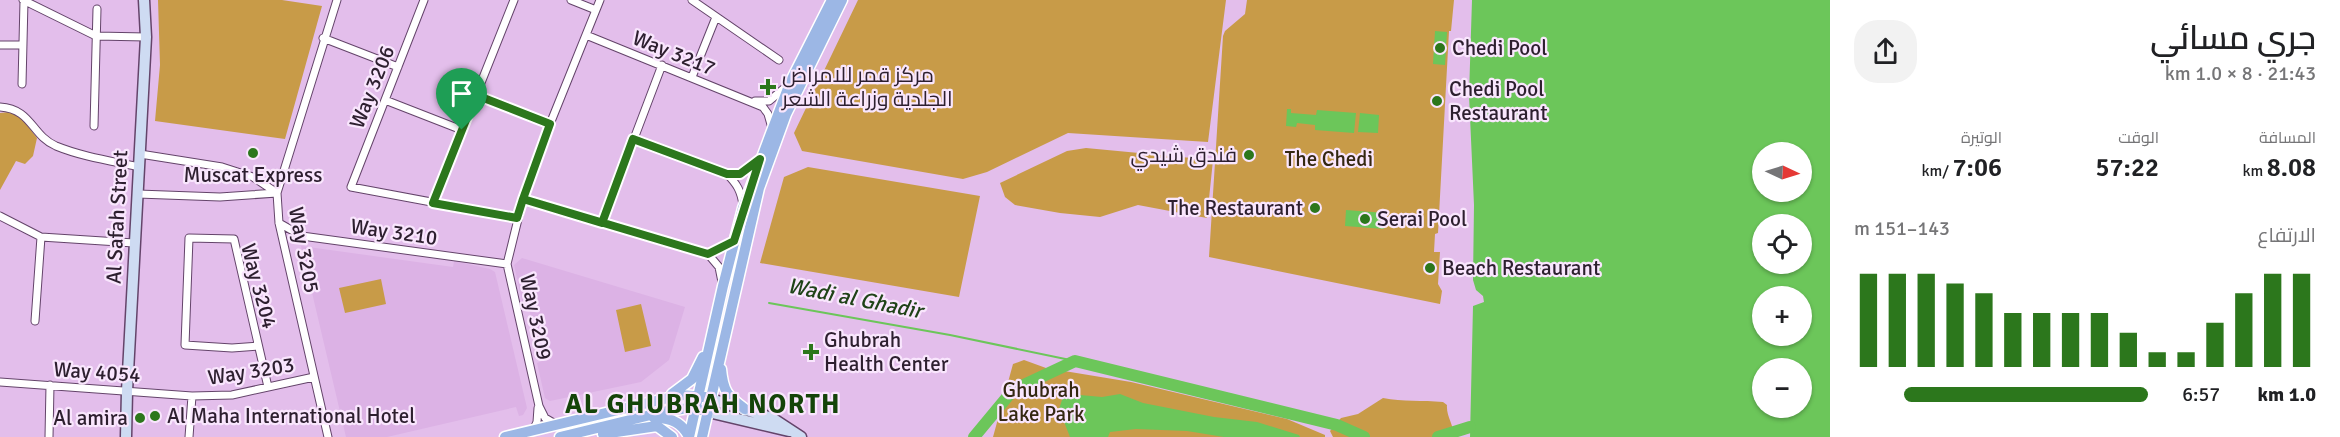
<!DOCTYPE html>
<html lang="ar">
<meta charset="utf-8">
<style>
body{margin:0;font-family:Signika,Cairo,sans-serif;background:#f2f2f2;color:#202124;direction:rtl;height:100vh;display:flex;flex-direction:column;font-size:22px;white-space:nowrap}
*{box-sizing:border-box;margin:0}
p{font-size:20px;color:#757577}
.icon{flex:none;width:33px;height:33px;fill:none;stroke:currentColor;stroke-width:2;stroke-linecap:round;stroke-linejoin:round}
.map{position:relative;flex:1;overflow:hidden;direction:ltr}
.sheet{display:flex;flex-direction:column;background:#fff;width:510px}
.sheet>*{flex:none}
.needle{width:39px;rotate:94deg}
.tools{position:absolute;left:1752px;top:142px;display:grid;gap:12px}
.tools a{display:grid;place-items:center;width:60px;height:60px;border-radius:50%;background:#fff;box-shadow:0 2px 4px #0004;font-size:30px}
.pin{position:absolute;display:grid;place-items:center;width:51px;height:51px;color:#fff;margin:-62px -26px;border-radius:50% 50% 50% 0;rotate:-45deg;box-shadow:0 0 6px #0007}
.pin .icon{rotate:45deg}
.round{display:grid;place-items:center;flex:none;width:63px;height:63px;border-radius:24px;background:#f2f2f2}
.overview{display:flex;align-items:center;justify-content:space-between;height:102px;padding:0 24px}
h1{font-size:33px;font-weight:600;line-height:45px}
.figures{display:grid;grid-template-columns:repeat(3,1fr);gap:9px;height:102px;padding:6px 24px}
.figures div{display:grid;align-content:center}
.figures b{font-size:26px;font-weight:600}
.figures small{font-size:16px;font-weight:400}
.figures p{font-size:16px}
.chart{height:168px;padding:12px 24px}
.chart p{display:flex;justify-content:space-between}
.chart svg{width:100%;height:108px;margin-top:6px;stroke:#2c771c;stroke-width:6}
ul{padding:0 24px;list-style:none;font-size:20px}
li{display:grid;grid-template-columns:96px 72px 1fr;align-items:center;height:45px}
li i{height:15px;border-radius:8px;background:#2c771c}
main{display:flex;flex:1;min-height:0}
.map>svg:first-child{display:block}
.built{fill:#dcb2e5}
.green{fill:#c89b48}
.water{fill:#6cc65a;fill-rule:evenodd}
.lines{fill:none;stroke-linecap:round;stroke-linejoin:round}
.stream{stroke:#6cc65a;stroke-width:2}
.river{stroke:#6cc65a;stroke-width:12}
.street-casing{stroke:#64446a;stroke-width:9}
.secondary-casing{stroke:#64446a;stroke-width:13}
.primary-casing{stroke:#fff;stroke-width:13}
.street{stroke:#fff;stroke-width:7}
.secondary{stroke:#cedbf2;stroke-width:10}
.primary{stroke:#9cb7e5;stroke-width:10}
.route-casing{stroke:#fff;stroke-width:12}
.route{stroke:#2c771c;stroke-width:8}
.poi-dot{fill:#2c771c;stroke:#f9e6fd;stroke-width:2}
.labels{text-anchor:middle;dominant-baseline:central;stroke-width:4.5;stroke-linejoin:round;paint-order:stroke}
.poi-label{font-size:21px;fill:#2d1f2f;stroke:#f9e6fd;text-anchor:start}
.street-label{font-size:21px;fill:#2d1f2f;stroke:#f9e6fd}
.park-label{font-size:21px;fill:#342711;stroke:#f9e6fd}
.water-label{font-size:22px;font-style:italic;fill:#1f4318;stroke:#f9e6fd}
.district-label{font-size:27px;font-weight:bold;letter-spacing:1.5px;fill:#144409;stroke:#f9e6fd}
</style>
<main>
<section class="sheet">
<div class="overview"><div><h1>جري مسائي</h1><p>21:43 · 8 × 1.0 km</p></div><a class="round"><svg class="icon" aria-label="share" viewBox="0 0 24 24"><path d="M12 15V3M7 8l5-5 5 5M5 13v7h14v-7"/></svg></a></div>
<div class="figures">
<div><p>المسافة</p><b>8.08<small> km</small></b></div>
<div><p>الوقت</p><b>57:22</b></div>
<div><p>الوتيرة</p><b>7:06<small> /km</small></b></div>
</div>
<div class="chart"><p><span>الارتفاع</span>143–151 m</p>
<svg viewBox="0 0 160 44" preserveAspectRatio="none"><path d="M5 44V6M15 44V6M25 44V6M35 44V10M45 44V14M55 44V22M65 44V22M75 44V22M85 44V22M95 44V30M105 44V38M115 44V38M125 44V26M135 44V14M145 44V6M155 44V6"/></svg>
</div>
<ul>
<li><b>1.0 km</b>6:57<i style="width:83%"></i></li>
</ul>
</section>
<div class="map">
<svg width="1830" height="437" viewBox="0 0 1830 437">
<rect width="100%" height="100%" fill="#e3beeb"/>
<path class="built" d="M301,246L453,267L454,261L490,269L495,272L527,408L523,415L519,416L516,407L387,437H346Z
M522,258L685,307L669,360L641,382L550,401L545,398L537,363L542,361L528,305H523L514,265Z"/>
<path class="green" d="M158,0H282L322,6L285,139L155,121L160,65Z
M858,0H1226L1208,142L1068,133L987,172L963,179L802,151L794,133Z
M1247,0H1454L1451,31H1449L1438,233L1435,234L1434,252H1440L1438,284L1442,291L1440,304L1209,257L1223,36L1225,31L1245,14Z
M9,112L21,117L37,138L33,156L25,164L16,161L0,190V113Z
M1086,148L1213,160L1207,218L1138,205L1100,217L1060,213L1015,205L1005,197L1000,183L1067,151Z
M808,167L980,196L959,297L760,263L784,177Z
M381,279L386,304L345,313L339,288Z
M641,304L651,346L625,352L616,310Z
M1024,360L1046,368L1131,382L1287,419L1325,435V437H993L1013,364Z
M1383,398C1403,402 1422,400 1443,402L1447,405C1446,416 1454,425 1454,437H1333L1330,431L1341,418L1358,414Z"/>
<path class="water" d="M1472,0H1830V437H1470L1473,306L1484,302L1483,296L1476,290L1473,280L1474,205L1469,95ZM1762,153H1802V192H1762ZM1762,225H1802V264H1762ZM1762,297H1802V336H1762ZM1762,369H1802V408H1762Z
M1435,31L1447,32L1445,65L1433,64Z
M1287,109H1291V113L1316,115L1317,110L1356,113L1354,133L1315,130V125L1297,123L1296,127L1286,126Z
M1360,113L1379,115L1378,133L1358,132Z
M1346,210L1385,213L1384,229L1345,226Z
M1069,394L1102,397L1120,394L1143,403L1214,417L1257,422L1299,435L1300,437H1224L1187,431L1136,429L1110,432L1108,437H1070L1059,409L1063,397Z"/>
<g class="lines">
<path class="stream" d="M769,303L950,335L1075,361"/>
<path class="river" d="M974,437L1013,390L1075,361L1337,425L1364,437
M1438,437L1470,427"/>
<defs>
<path id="street" d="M23,0L96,36L146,37
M424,0L351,187L517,218
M571,0L596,10
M692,0L779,60
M586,35L763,107L768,114L772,128
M323,38L398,67
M0,45H23
M692,77L716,17
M22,84L24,1
M476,95L550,124
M385,100L462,130
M755,101H769L787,86
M0,107C32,109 31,135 56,146C83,157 112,161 140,167
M94,126L97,9
M633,139L727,174H740L760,159
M140,154L222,167L253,177L277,193
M727,174C737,184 741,191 743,205
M138,194L220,197L277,193
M523,199L708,254L719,267L722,282
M433,203L514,0
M0,216L41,237L134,243
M279,223L302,236L507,264
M602,223L662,65
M708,254L734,241
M35,321L41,237
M258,346L232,348L185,345L189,238L234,239L268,387
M0,382L192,396L232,395L314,377
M557,425L545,418L539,406L507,264L523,199L550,124L600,0
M533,431L537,422L538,408
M49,437L50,385
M189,437L192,396
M328,437L279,223L277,193L337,0"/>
<path id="secondary" d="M711,399L772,418L801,437
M708,412L789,431
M126,437L127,391L146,37L144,0"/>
<path id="primary" d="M721,369C723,391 727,396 745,409
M672,394L692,379L703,357
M654,418C670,417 682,422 689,437
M603,434L657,426L672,437
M505,437L681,395L705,397
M560,437L667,411L689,408L700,410
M689,437L723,286L743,208L790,83L832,0
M702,437L759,188L786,114L842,0"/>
</defs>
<use href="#street" class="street-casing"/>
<use href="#secondary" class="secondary-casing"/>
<use href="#primary" class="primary-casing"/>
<use href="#street" class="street"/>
<use href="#secondary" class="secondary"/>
<use href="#primary" class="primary"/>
</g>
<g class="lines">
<defs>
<path id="route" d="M462,130L433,203L517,218L523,199L708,254L734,241L760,159L740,174H727L633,139L602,223L523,199L550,124L476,95L462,130"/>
</defs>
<use href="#route" class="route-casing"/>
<use href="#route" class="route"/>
</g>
<g class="poi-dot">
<circle cx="1440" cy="48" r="6"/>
<path d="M765 78h6v6h6v6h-6v6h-6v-6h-6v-6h6z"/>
<circle cx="1437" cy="101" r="6"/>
<circle cx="253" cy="153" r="6"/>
<circle cx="1249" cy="155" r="6"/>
<circle cx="1315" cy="208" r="6"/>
<circle cx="1365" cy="219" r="6"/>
<circle cx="1430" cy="268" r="6"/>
<path d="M808 343h6v6h6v6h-6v6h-6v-6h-6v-6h6z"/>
<circle cx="155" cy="416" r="6"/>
<circle cx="140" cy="418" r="6"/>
</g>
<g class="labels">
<g class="poi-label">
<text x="1452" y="48">Chedi Pool</text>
<text x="782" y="75">مركز قمر للامراض<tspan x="782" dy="24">الجلدية وزراعة الشعر</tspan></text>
<text x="1449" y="89">Chedi Pool<tspan x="1449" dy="24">Restaurant</tspan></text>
<text x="1237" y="155" text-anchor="end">فندق شيدي</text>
<text x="253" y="175" text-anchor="middle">Muscat Express</text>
<text x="1303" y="208" text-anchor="end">The Restaurant</text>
<text x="1377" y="219">Serai Pool</text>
<text x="1442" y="268">Beach Restaurant</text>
<text x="824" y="340">Ghubrah<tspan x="824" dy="24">Health Center</tspan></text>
<text x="167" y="416">Al Maha International Hotel</text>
<text x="128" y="418" text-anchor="end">Al amira</text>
</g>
<g class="street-label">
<text transform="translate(674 53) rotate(22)">Way 3217</text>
<text transform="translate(372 87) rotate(-68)">Way 3206</text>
<text transform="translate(117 217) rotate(-87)">Al Safah Street</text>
<text transform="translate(394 232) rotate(8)">Way 3210</text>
<text transform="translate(304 250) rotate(79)">Way 3205</text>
<text transform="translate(259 286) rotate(75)">Way 3204</text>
<text transform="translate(536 317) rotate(78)">Way 3209</text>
<text transform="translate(251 371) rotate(-9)">Way 3203</text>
<text transform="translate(97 372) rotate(4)">Way 4054</text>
</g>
<g class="park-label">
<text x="1329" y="159">The Chedi</text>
<text x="1041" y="390">Ghubrah<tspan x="1041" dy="24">Lake Park</tspan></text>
</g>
<g class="water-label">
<text transform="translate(855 298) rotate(11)">Wadi al Ghadir</text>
</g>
<g class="district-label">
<text x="703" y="404">AL GHUBRAH NORTH</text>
</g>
</g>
</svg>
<div class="tools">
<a><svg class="needle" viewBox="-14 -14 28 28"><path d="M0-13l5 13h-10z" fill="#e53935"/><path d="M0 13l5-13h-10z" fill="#757577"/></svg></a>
<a><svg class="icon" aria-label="locate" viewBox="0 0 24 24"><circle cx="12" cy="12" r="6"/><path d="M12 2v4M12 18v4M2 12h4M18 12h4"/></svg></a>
<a>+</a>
<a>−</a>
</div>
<div class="pin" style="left:462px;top:130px;background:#1e9e55"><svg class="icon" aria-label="arrive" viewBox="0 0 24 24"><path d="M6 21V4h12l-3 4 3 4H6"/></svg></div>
</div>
</main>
